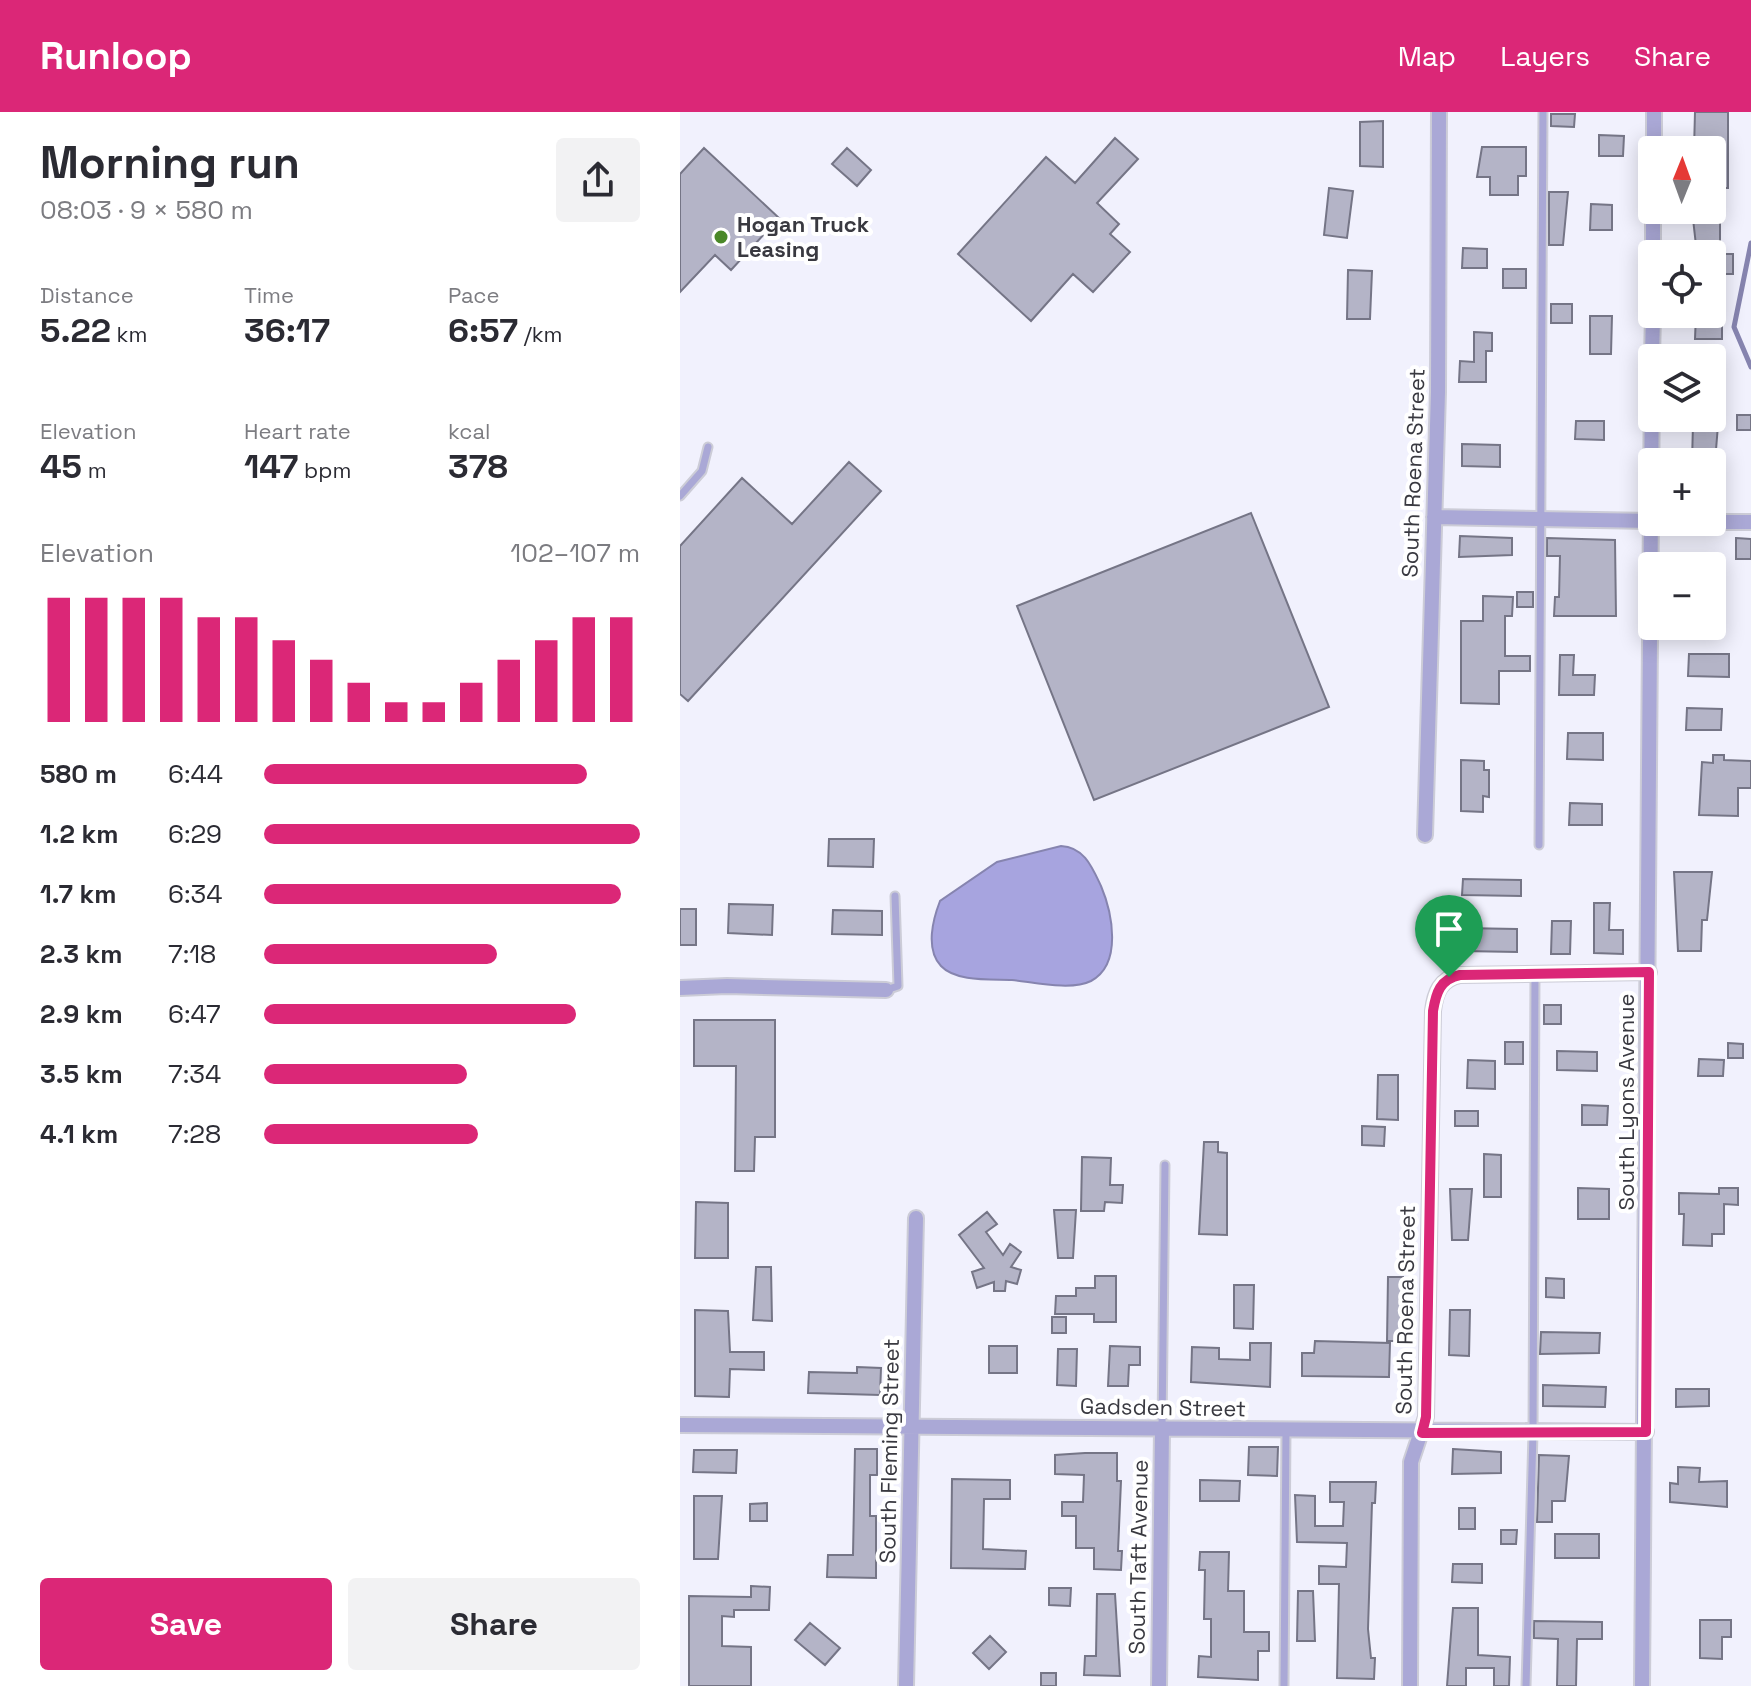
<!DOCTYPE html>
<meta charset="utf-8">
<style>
body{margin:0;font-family:"Space Grotesk",sans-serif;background:#f2f2f3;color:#2b2b33;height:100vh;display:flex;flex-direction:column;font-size:30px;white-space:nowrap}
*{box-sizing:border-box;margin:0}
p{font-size:26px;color:#7c7c81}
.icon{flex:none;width:44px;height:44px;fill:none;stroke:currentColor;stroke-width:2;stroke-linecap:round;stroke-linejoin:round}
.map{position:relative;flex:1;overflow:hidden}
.panel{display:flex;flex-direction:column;background:#fff;width:680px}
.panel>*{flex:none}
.needle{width:52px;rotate:1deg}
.buttons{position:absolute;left:958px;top:24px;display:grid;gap:16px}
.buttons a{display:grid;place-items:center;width:88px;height:88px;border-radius:8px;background:#fff;box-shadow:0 4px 20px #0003;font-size:40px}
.pin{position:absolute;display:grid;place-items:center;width:68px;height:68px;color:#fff;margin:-82px -34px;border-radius:50% 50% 50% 0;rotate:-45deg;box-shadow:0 0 8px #0007}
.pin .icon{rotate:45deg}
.round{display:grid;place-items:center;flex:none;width:84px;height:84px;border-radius:8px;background:#f2f2f3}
.headline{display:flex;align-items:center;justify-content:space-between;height:136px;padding:0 40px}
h1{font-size:44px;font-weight:700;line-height:60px}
.stats{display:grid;grid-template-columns:repeat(3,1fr);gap:12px;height:136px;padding:8px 40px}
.stats div{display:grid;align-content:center}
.stats b{font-size:34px;font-weight:700}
.stats small{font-size:22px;font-weight:400}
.stats p{font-size:22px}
.chart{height:224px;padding:16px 40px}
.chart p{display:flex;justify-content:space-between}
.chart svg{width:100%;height:144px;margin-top:8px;stroke:#db2777;stroke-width:6}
.cta{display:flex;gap:16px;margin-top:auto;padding:16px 40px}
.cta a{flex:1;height:92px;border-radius:8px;background:#db2777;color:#fff;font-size:32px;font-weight:700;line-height:92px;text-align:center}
.cta a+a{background:#f2f2f3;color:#2b2b33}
ul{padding:0 40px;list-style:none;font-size:26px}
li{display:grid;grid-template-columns:128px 96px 1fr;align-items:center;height:60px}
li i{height:20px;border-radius:10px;background:#db2777}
header{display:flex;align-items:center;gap:48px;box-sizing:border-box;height:112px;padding:0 40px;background:#db2777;color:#fff}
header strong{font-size:38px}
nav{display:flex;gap:44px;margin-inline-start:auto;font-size:28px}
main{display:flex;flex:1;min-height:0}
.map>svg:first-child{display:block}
.water{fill:#a7a4df;stroke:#8684af;stroke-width:2}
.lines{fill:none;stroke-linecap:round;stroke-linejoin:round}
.stream{stroke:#8684af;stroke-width:5}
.building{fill:#b4b4c7;stroke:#757586;stroke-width:2}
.service-casing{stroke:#ccccd7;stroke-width:11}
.minor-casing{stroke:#ccccd7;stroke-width:18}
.service{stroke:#aaa8d6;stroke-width:7}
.minor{stroke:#aaa8d6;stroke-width:14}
.route-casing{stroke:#fff;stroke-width:16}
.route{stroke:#db2777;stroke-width:10}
.poi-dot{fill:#4a8828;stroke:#fff;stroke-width:3}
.labels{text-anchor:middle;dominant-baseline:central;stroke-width:8;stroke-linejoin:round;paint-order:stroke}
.poi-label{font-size:22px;font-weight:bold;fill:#393940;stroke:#fff;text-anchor:start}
.street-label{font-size:22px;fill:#393940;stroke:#fff}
</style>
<header>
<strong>Runloop</strong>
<nav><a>Map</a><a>Layers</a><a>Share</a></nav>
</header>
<main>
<section class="panel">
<div class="headline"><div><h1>Morning run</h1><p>08:03 · 9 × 580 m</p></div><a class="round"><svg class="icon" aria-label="share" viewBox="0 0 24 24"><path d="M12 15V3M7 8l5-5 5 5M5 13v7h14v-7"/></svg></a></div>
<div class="stats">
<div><p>Distance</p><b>5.22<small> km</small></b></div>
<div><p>Time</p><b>36:17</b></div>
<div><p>Pace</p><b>6:57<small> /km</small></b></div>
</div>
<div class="stats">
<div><p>Elevation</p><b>45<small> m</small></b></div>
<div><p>Heart rate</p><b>147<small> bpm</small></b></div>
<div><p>kcal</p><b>378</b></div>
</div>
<div class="chart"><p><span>Elevation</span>102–107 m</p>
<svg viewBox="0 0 160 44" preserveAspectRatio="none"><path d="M5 44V6M15 44V6M25 44V6M35 44V6M45 44V12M55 44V12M65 44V19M75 44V25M85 44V32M95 44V38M105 44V38M115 44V32M125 44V25M135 44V19M145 44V12M155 44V12"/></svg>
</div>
<ul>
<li><b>580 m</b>6:44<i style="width:86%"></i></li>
<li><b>1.2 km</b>6:29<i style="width:100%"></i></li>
<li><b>1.7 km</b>6:34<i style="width:95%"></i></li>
<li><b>2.3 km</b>7:18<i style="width:62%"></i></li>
<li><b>2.9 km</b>6:47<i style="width:83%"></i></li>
<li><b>3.5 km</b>7:34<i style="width:54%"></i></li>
<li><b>4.1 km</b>7:28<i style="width:57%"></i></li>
</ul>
<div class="cta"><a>Save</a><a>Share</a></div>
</section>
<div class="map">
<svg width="1071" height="1574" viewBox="0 0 1071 1574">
<rect width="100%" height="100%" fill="#f1f1fd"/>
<path class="water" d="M381,734C404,735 412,755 421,774C432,800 443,852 411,869C391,879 353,870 332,868C311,867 276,870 261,854C245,837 253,807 260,789L317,750Z"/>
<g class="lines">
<path class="stream" d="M1071,131L1054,215L1071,255"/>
</g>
<path class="building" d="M1015,0H1048V76H1032V38H1014Z
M871,2H895L894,15L871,14Z
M703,9V55L680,54V10Z
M919,23L944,24L943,44H919Z
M435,26L458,47L417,91L439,112L430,122L450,140L413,180L393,162L351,209L278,142L366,45L395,71Z
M802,35H846V64H838V83H810V65H797Z
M24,36L99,106L51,158L35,143L0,180V62Z
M167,36L191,58L177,74L152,52Z
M649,76L673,79L667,126L644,123Z
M869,80H888L883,133H869Z
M911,92L932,93V118H910Z
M1012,98H1040V142H1053V162H1032V142H1017Z
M783,136L807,137V156H782Z
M823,157H846V176H823Z
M668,158L692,159L690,207H667Z
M871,192H892V211H871Z
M1016,202H1042V227H1015Z
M910,204H932L931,242H910Z
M794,220L812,221V239H806V270H779L780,249L794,250Z
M1057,303H1071V318H1057Z
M896,309H924V328L895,327Z
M1013,312L1038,313L1035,350H1012Z
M782,332L820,333V355L782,354Z
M169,350L201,379L8,589L0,582V434L62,366L112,412Z
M571,401L649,595L414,688L337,494Z
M780,424L832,426V443L779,445Z
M867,426L935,428L936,504H874L875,485H879L880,444H867Z
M1056,426L1071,427V447H1056Z
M837,480H853V495H837Z
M803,484L833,485L832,504H825V544H850V559H819V592L781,591V509H803Z
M1009,542H1049V565L1008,564Z
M880,543H894L893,563H915L914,583H879Z
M1007,596L1042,597L1041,618H1006Z
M888,621H923V648L887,647Z
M1033,643H1044V648L1071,649V676H1058V704L1019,703L1022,650L1033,651Z
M781,648L804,649V658H809V685L803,684V700L781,699Z
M890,691L922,692V713H889Z
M149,727H194L193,755L148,754Z
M994,760H1032L1027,808H1022L1021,839H998Z
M783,767L841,768V784L782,783Z
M914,791H930L929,818H943V842L914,841Z
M49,792L93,793L92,823L48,821Z
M0,797H16V833H0Z
M153,798L202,799V823L152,822Z
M872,809H891L890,842H871Z
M782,816L837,817V840L782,839Z
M864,893H881V912H864Z
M14,908H95V1025H75L74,1059H55L56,954H14Z
M825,930H843V952H825Z
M1048,931L1063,932V946H1048Z
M877,939L917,940V959L877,958Z
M1019,947L1044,948L1043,964H1018Z
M788,948L815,949V977L787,976Z
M698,963H718V1008L697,1007Z
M902,993L928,994L927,1013H902Z
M775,999H798V1014H775Z
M682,1014L705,1015L704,1034L682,1033Z
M524,1030H538V1040L547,1041V1123L519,1122Z
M804,1042L821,1043V1085H804Z
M402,1045L431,1046L430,1073H443L442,1091L425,1090L424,1099H401Z
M898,1076L929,1077V1107H898Z
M1039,1076H1058V1093L1044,1092V1122H1032V1134L1003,1133L1004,1102H999V1081L1039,1082Z
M770,1077H792L788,1128H772Z
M16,1090L48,1091V1146H15Z
M374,1098H396L393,1146H378Z
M307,1100L317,1112L306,1120L323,1143L330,1132L341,1140L331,1155L341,1158L337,1172L326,1169L325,1179H314V1170L297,1176L292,1160L304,1156L279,1123Z
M76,1155H91L92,1209L73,1208Z
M415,1164H436V1210H414V1202H375L376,1184H396V1176H415Z
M708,1165H723L722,1229H707Z
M866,1166L884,1167V1186L866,1185Z
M554,1173H574L573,1217L554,1216Z
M15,1198L48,1199L50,1240H84V1258L50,1257L49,1285L15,1284Z
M770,1198H790L789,1244L769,1243Z
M372,1205H386V1221H372Z
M861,1220L920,1221L919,1241L860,1242Z
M635,1229L710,1231L709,1265L622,1264V1241H634Z
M570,1231H591L590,1275L511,1270L512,1235L539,1236V1247L570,1248Z
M309,1234H337V1261H309Z
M430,1234L460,1235V1253H449L448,1274H428Z
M378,1237H397L396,1274L377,1273Z
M177,1255L201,1256L200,1283L128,1281L129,1260L177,1261Z
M863,1273L926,1275L925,1295L863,1294Z
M996,1277H1029V1294L996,1295Z
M569,1335H598L597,1364L568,1363Z
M175,1337H197V1363H190V1404H196V1466L147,1465L148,1443H173Z
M773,1337L821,1340V1361L772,1362Z
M14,1338H57L56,1361L13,1360Z
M405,1341H437V1369H441L438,1439H442L441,1458L414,1457V1436H396V1404H382V1390H403L404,1363L375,1362V1343Z
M859,1343L889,1344L885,1389H872V1410H857Z
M998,1355L1020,1356L1019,1370L1047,1369V1395L990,1390V1371L998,1372Z
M272,1367L330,1368V1387H304L303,1437L346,1439L345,1457L271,1456Z
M520,1368L560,1369L559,1389H520Z
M650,1370H696L695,1391H692L688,1517L691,1546H695L694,1567L657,1566L659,1472H639V1454L666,1455L667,1431L617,1430L615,1383L635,1384V1414H663L664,1390H650Z
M14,1384H42L38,1447H14Z
M87,1391V1409H70V1392Z
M779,1396H795V1417H779Z
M821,1418H837L836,1432H821Z
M875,1422H919V1446H875Z
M520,1440H549L548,1479H564V1520H589V1539H578V1568L518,1565L519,1544L531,1545V1507H524L525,1458H519Z
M773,1452H802V1471L772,1470Z
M71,1474L90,1475L89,1498H54V1505L42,1504V1534L71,1535V1574H9V1484L71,1485Z
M369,1476H391L390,1494L369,1493Z
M618,1479H633L635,1529H617Z
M417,1482H435L440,1564L404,1563L405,1544H416Z
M773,1496H798V1543L830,1545L829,1574H814V1556H786V1574H767Z
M1020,1508H1051V1525H1042V1547L1020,1546Z
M854,1509L922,1510V1527H897L896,1574H877L878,1527L854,1526Z
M130,1511L160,1536L145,1553L115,1528Z
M310,1524L326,1540L309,1557L293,1541Z
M361,1561H376V1574H361Z"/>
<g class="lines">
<defs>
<path id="service" d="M0,384L22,359L28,335
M859,733L863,0
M206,878L218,874L215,784
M482,1317L485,1053
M604,1574L606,1319
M846,1574L853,1321L855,862"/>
<path id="minor" d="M974,38V0
M973,142V98
M972,246L973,202
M754,405L972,409
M1032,410H1071
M745,723L758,280L759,0
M0,876L47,874L206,878
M0,1313L966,1320
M226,1574L236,1106
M479,1574L482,1317
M730,1574L731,1350L746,1305L753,899C755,881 760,867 780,863L969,860
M962,1574L972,262"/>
</defs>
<use href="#service" class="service-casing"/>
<use href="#minor" class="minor-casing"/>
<use href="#service" class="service"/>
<use href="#minor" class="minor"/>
</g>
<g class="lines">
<defs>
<path id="route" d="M969,860L966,1320L742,1321L746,1305L753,899C756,881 760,867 780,863Z"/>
</defs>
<use href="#route" class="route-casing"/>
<use href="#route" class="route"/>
</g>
<circle class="poi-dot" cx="41" cy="125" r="8"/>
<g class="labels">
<g class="poi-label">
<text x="57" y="112">Hogan Truck<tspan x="57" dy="25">Leasing</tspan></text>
</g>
<g class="street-label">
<text transform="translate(733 361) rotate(-88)">South Roena Street</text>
<text transform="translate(946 990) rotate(-90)">South Lyons Avenue</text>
<text transform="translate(725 1198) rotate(-89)">South Roena Street</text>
<text transform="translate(483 1295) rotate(1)">Gadsden Street</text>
<text transform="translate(209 1339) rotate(-89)">South Fleming Street</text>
<text transform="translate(458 1445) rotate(-89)">South Taft Avenue</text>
</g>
</g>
</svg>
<div class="buttons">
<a><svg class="needle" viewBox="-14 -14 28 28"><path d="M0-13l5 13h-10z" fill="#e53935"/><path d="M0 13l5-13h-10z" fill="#7c7c81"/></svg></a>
<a><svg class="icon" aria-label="locate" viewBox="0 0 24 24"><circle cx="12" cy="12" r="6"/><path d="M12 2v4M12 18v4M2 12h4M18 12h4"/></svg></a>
<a><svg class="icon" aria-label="layers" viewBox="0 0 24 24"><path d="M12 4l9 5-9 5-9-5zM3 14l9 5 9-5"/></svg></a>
<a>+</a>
<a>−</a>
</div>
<div class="pin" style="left:769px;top:865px;background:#1e9e55"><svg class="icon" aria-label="arrive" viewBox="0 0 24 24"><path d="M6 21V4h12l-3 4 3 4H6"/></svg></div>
</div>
</main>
